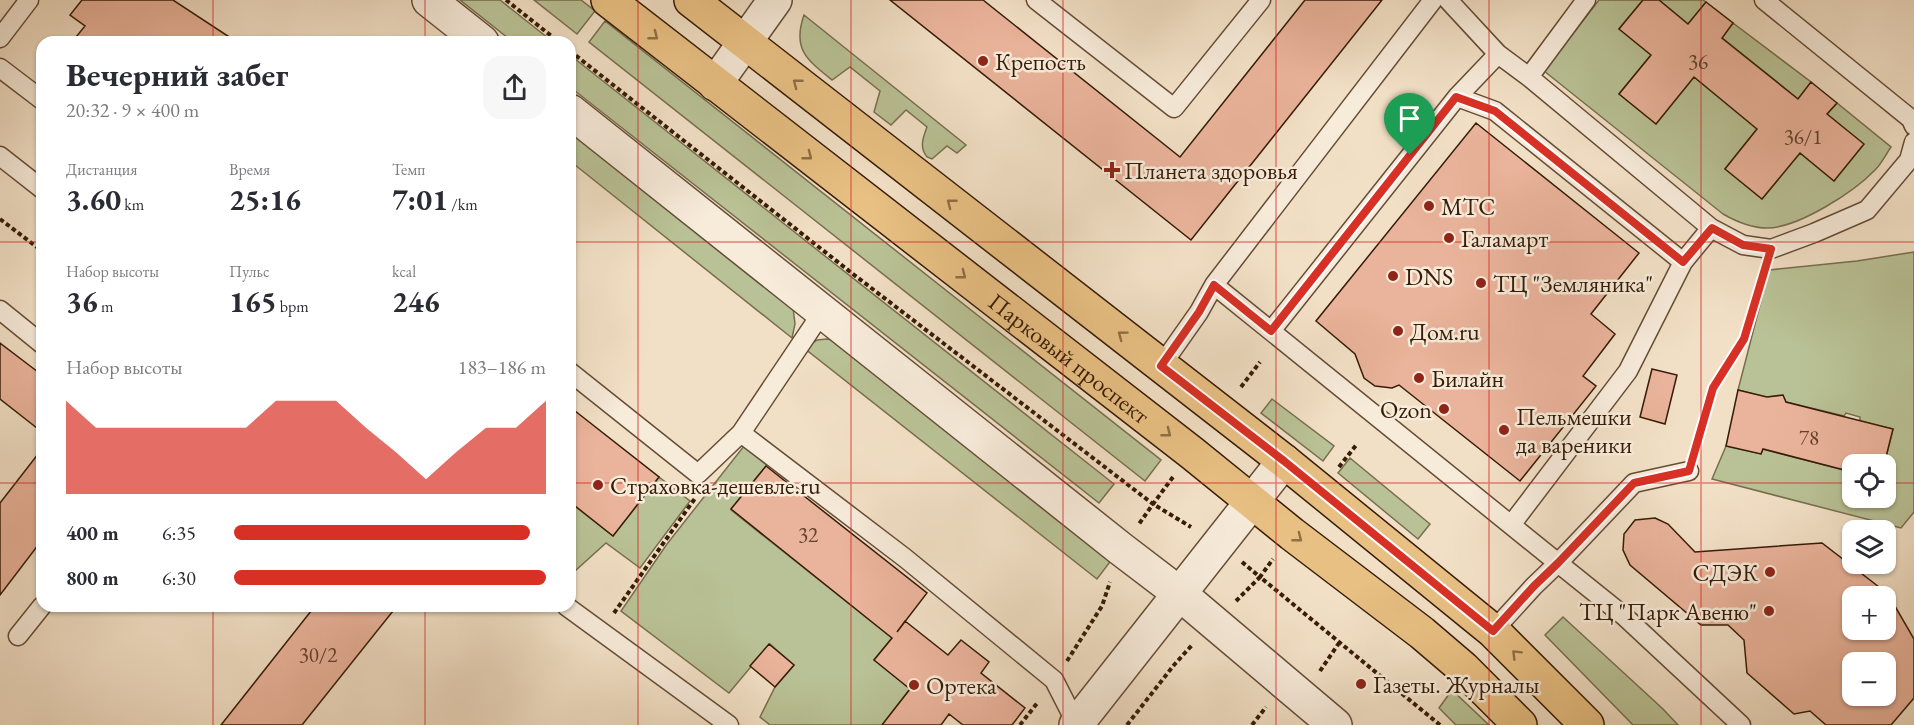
<!DOCTYPE html>
<html lang="ru">
<meta charset="utf-8">
<style>
body{margin:0;font-family:"EB Garamond",serif;background:#f7f7f7;color:#2b2b33;height:100vh;display:flex;flex-direction:column;font-size:22px;white-space:nowrap}
*{box-sizing:border-box;margin:0}
p{font-size:20px;color:#7c7c81}
.icon{flex:none;width:33px;height:33px;fill:none;stroke:currentColor;stroke-width:2;stroke-linecap:round;stroke-linejoin:round}
.map{position:relative;flex:1;overflow:hidden}
.drawer{position:absolute;left:36px;top:36px;width:540px;height:576px;display:flex;flex-direction:column;background:#fff;border-radius:18px;box-shadow:0 2px 4px #0004}
.drawer>*{flex:none}
.fabs{position:absolute;left:1842px;top:454px;display:grid;gap:12px}
.fabs a{display:grid;place-items:center;width:54px;height:54px;border-radius:12px;background:#fff;box-shadow:0 2px 4px #0004;font-size:30px}
.pin{position:absolute;display:grid;place-items:center;width:51px;height:51px;color:#fff;margin:-62px -26px;border-radius:50% 50% 50% 0;rotate:-45deg;box-shadow:0 0 6px #0007}
.pin .icon{rotate:45deg}
.round{display:grid;place-items:center;flex:none;width:63px;height:63px;border-radius:18px;background:#f7f7f7}
.headline{display:flex;align-items:center;justify-content:space-between;height:102px;padding:0 30px}
h1{font-size:33px;font-weight:700;line-height:45px}
.stats{display:grid;grid-template-columns:repeat(3,1fr);gap:9px;height:102px;padding:6px 30px}
.stats div{display:grid;align-content:center}
.stats b{font-size:30px;font-weight:700}
.stats small{font-size:16px;font-weight:400}
.stats p{font-size:16px}
.chart{height:168px;padding:12px 30px}
.chart p{display:flex;justify-content:space-between}
.chart svg{width:100%;height:108px;margin-top:6px;fill:#d93025;opacity:.7}
ul{padding:0 30px;list-style:none;font-size:20px}
li{display:grid;grid-template-columns:96px 72px 1fr;align-items:center;height:45px}
li i{height:15px;border-radius:8px;background:#d93025}
.map>svg:first-child{display:block}
.green{fill:#b9c296;stroke:#786e4e;stroke-width:1.5}
.building{fill:#eab39b;stroke:#361b06;stroke-width:1.5;fill-rule:evenodd}
.lines{fill:none;stroke-linecap:round;stroke-linejoin:round}
.service-casing{stroke:#654c36;stroke-width:21}
.minor-casing{stroke:#654c36;stroke-width:36}
.primary-casing{stroke:#361b06;stroke-width:36}
.path{stroke:#361b06;stroke-width:4;stroke-dasharray:4.5 3;stroke-linecap:butt}
.service{stroke:#f7ebda;stroke-width:18}
.minor{stroke:#f7ebda;stroke-width:33}
.primary{stroke:#e9c083;stroke-width:33}
.oneway{stroke:#906e44}
.route-casing{stroke:#fff;stroke-width:12}
.route{stroke:#d93025;stroke-width:8}
.grid{fill:none;stroke:#d62828;stroke-width:1.5;stroke-opacity:0.55}
.poi-dot{fill:#8f2418;stroke:#f7ebda;stroke-width:2}
.labels{text-anchor:middle;dominant-baseline:central;stroke-width:5;stroke-linejoin:round;paint-order:stroke}
.number-label{font-size:21px;fill:#63412b}
.poi-label{font-size:24px;fill:#361b06;stroke:#f7ebda;text-anchor:start}
.street-label{font-size:24px;fill:#361b06;stroke:#f7ebda}
</style>
<div class="map">
<svg width="1914" height="725" viewBox="0 0 1914 725">
<rect width="100%" height="100%" fill="#f2e0c6"/>
<filter id="stains"><feTurbulence type="fractalNoise" baseFrequency=".00333" numOctaves="4"/><feColorMatrix values="0 0 0 0 .2 0 0 0 0 .09 0 0 0 0 .02 0 0 0 .5 -.17"/></filter>
<radialGradient id="worn" r=".72"><stop offset=".6" stop-color="#630" stop-opacity="0"/><stop offset="1" stop-color="#630" stop-opacity=".3"/></radialGradient>
<path class="green" d="M460,0H500L553,42H513Z
M534,0H581L595,11L577,34Z
M1599,0H1643L1619,29L1651,55L1619,94L1656,124L1694,77L1757,129L1725,169L1762,199L1800,153L1834,181L1863,144L1827,114L1837,103L1891,147C1886,154 1882,163 1875,170C1854,192 1798,228 1767,228C1751,228 1737,222 1723,214L1544,71Z
M1659,0H1703L1706,2L1688,24Z
M804,15L966,145L957,153L947,146L932,159L927,157C919,147 923,138 927,127L906,110L891,125L874,112L880,91L850,67L832,80C807,60 792,49 804,15Z
M605,21L1161,460L1145,481L589,42Z
M1733,23L1811,82L1798,99L1722,38Z
M570,55L1114,484L1099,503L570,87Z
M570,124L793,308L795,324L792,338L570,161Z
M1914,252V512L1901,528L1712,479L1726,446L1761,454L1763,449L1844,470L1843,476L1852,478V498H1886L1884,465L1893,429L1860,421V417L1846,413L1844,416L1786,402L1784,398L1779,396L1772,399L1738,390L1769,270L1857,261Z
M827,339L837,341L1113,558L1097,579L804,348L817,340Z
M1272,399L1334,446L1323,461L1261,413Z
M744,446L767,465L731,510L892,638L874,660L910,689L882,725H770L760,717L775,687L794,665L770,644L729,693L621,611L667,544Z
M1350,458L1430,524L1418,539L1338,473Z
M659,477L690,501L640,568L606,543L576,570L570,565V502L613,536Z
M1563,617L1663,709L1678,725H1633L1545,635Z
M1452,690L1489,725H1456L1439,708Z"/>
<path class="building" d="M82,0H173L237,42H72L85,26L70,15Z
M890,0H983L1180,157L1305,0H1382L1191,240Z
M1643,0H1659L1688,24L1706,2L1733,23L1722,38L1798,99L1811,82L1837,103L1827,114L1864,144L1834,181L1800,153L1762,199L1725,169L1757,129L1694,77L1656,124L1619,94L1651,55L1619,29Z
M1476,123L1639,253L1591,314L1615,334L1583,376L1596,386L1520,481L1399,385L1392,388L1375,386L1364,378L1355,354L1316,321Z
M0,343L42,375V432L0,399Z
M1652,369L1677,375L1665,424L1640,417Z
M1738,390L1767,397L1783,395L1786,402L1893,429L1884,465H1852V472L1763,449L1761,454L1726,446Z
M570,407L659,477L613,536L570,502Z
M42,449V540L0,595V503Z
M766,466L927,593L897,632L905,621L948,655L961,640L989,662L981,673L1025,708L1012,725H963L949,714L941,725H882L910,689L874,660L892,638L731,509Z
M1655,518L1668,524L1695,552L1822,543L1888,594L1914,639V698L1891,725H1826L1810,711L1794,714L1747,673L1744,640L1728,625H1701L1630,565L1623,550L1624,534L1635,520ZM1852,597H1886V630H1852ZM1852,663H1886V696H1852Z
M315,606H397L302,725H221Z
M769,644L794,665L775,687L750,666Z"/>
<g class="lines">
<defs>
<path id="service" d="M1036,0L1174,108L1261,0
M1448,0L1498,54L1529,77L1711,228L1743,245L1771,249L1814,233L1867,210L1909,160L1914,142
M1764,0L1911,119L1914,126
M0,38L29,0
M0,68L42,100
M1529,77L1586,0
M1457,97L1498,54
M0,156L42,189
M1683,262L1711,228
M1214,285L1558,563L1634,483L1689,471
M0,310L42,344
M823,311L741,433L905,558L1054,680L1077,725
M1271,331L1457,97L1495,111L1683,262L1628,371L1511,525
M1161,366L1199,312L1214,285L1433,0
M570,372L698,474L741,433
M566,606L729,725
M1493,631L1534,586L1558,563L1624,616L1741,725
M18,636L42,606"/>
<path id="minor" d="M429,0L482,42
M715,84L775,0
M570,111L1121,549L1180,594L1335,725
M1076,725L1284,461"/>
<g id="primary">
<path id="s1" d="M608,0L1192,453L1292,534L1422,633L1463,668L1520,725"/>
<path d="M691,0L1284,461L1493,631L1587,725"/>
</g>
</defs>
<use href="#service" class="service-casing"/>
<use href="#minor" class="minor-casing"/>
<use href="#primary" class="primary-casing"/>
<path class="path" d="M506,0L559,42
M570,51L853,274L1153,504L1139,524
M0,219L42,251
M1241,387L1260,362
M1696,449L1713,388L1745,339L1764,273
M1339,467L1357,444
M1173,477L1153,504L1191,527
M1242,562L1260,577L1273,559
M1236,601L1260,577L1440,725
M614,613L696,497
M1067,661L1102,606L1110,582
M1320,671L1339,643
M1020,725L1038,702
M1127,725L1174,665L1193,644
M1252,725L1266,707"/>
<use href="#service" class="service"/>
<use href="#minor" class="minor"/>
<use href="#primary" class="primary"/>
</g>
<defs><path id="oneway-chevron" d="M-2-3.5L2.5 0L-2 3.5" fill="none" stroke-width="1.6" stroke-linecap="round" stroke-linejoin="round" transform="scale(1.5)"/></defs>
<g class="oneway">
<use href="#oneway-chevron" transform="translate(654 36) rotate(38)"/>
<use href="#oneway-chevron" transform="translate(797 83) rotate(-142)"/>
<use href="#oneway-chevron" transform="translate(808 156) rotate(38)"/>
<use href="#oneway-chevron" transform="translate(951 203) rotate(-142)"/>
<use href="#oneway-chevron" transform="translate(962 275) rotate(38)"/>
<use href="#oneway-chevron" transform="translate(1122 335) rotate(-143)"/>
<use href="#oneway-chevron" transform="translate(1167 433) rotate(38)"/>
<use href="#oneway-chevron" transform="translate(1298 538) rotate(38)"/>
<use href="#oneway-chevron" transform="translate(1516 654) rotate(-135)"/>
</g>
<g class="lines">
<defs>
<path id="route" d="M1456,97L1495,111L1683,262L1712,228L1743,245L1771,249L1744,339L1713,388L1689,471L1634,483L1558,563L1534,586L1493,631L1284,461L1161,366L1199,312L1214,285L1271,331Z"/>
</defs>
<use href="#route" class="route-casing"/>
<use href="#route" class="route"/>
</g>
<path class="grid" d="M213,0V42M425,0V42M638,0V725M851,0V725M1063,0V725M1276,0V725M1489,0V725M1701,0V725M0,242H42M570,242H1914M0,483H42M570,483H1852M1886,483H1914M213,606V725M425,606V725"/>
<g class="poi-dot">
<circle cx="983" cy="61" r="6"/>
<path d="M1109 161h6v6h6v6h-6v6h-6v-6h-6v-6h6z"/>
<circle cx="1429" cy="206" r="6"/>
<circle cx="1449" cy="238" r="6"/>
<circle cx="1393" cy="276" r="6"/>
<circle cx="1481" cy="283" r="6"/>
<circle cx="1398" cy="331" r="6"/>
<circle cx="1419" cy="378" r="6"/>
<circle cx="1444" cy="409" r="6"/>
<circle cx="1504" cy="430" r="6"/>
<circle cx="598" cy="485" r="6"/>
<circle cx="1770" cy="572" r="6"/>
<circle cx="1769" cy="611" r="6"/>
<circle cx="1361" cy="684" r="6"/>
<circle cx="914" cy="685" r="6"/>
</g>
<g class="labels">
<g class="number-label">
<text x="1698" y="61">36</text>
<text x="1803" y="136">36/1</text>
<text x="1809" y="437">78</text>
<text x="808" y="534">32</text>
<text x="318" y="654">30/2</text>
</g>
<g class="poi-label">
<text x="995" y="61">Крепость</text>
<text x="1124" y="170">Планета здоровья</text>
<text x="1441" y="206">МТС</text>
<text x="1461" y="238">Галамарт</text>
<text x="1405" y="276">DNS</text>
<text x="1493" y="283">ТЦ "Земляника"</text>
<text x="1410" y="331">Дом.ru</text>
<text x="1431" y="378">Билайн</text>
<text x="1432" y="409" text-anchor="end">Ozon</text>
<text x="1516" y="416">Пельмешки<tspan x="1516" dy="28">да вареники</tspan></text>
<text x="610" y="485">Страховка-дешевле.ru</text>
<text x="1758" y="572" text-anchor="end">СДЭК</text>
<text x="1757" y="611" text-anchor="end">ТЦ "Парк Авеню"</text>
<text x="1373" y="684">Газеты. Журналы</text>
<text x="926" y="685">Ортека</text>
</g>
<g class="street-label">
<text stroke="none"><textPath href="#s1" startOffset="584">Парковый проспект</textPath></text>
</g>
</g>
<rect width="100%" height="100%" filter="url(#stains)"/>
<rect width="100%" height="100%" fill="url(#worn)"/>
</svg>
<div class="fabs">
<a><svg class="icon" aria-label="locate" viewBox="0 0 24 24"><circle cx="12" cy="12" r="6"/><path d="M12 2v4M12 18v4M2 12h4M18 12h4"/></svg></a>
<a><svg class="icon" aria-label="layers" viewBox="0 0 24 24"><path d="M12 4l9 5-9 5-9-5zM3 14l9 5 9-5"/></svg></a>
<a>+</a>
<a>−</a>
</div>
<div class="pin" style="left:1410px;top:155px;background:#1e9e55"><svg class="icon" aria-label="arrive" viewBox="0 0 24 24"><path d="M6 21V4h12l-3 4 3 4H6"/></svg></div>
<section class="drawer">
<div class="headline"><div><h1>Вечерний забег</h1><p>20:32 · 9 × 400 m</p></div><a class="round"><svg class="icon" aria-label="share" viewBox="0 0 24 24"><path d="M12 15V3M7 8l5-5 5 5M5 13v7h14v-7"/></svg></a></div>
<div class="stats">
<div><p>Дистанция</p><b>3.60<small> km</small></b></div>
<div><p>Время</p><b>25:16</b></div>
<div><p>Темп</p><b>7:01<small> /km</small></b></div>
</div>
<div class="stats">
<div><p>Набор высоты</p><b>36<small> m</small></b></div>
<div><p>Пульс</p><b>165<small> bpm</small></b></div>
<div><p>kcal</p><b>246</b></div>
</div>
<div class="chart"><p><span>Набор высоты</span>183–186 m</p>
<svg viewBox="0 0 160 44" preserveAspectRatio="none"><path d="M0 44V6L10 17L20 17L30 17L40 17L50 17L60 17L70 6L80 6L90 6L100 17L110 27L120 38L130 27L140 17L150 17L160 6V44z"/></svg>
</div>
<ul>
<li><b>400 m</b>6:35<i style="width:95%"></i></li>
<li><b>800 m</b>6:30<i style="width:100%"></i></li>
</ul>
</section>
</div>
